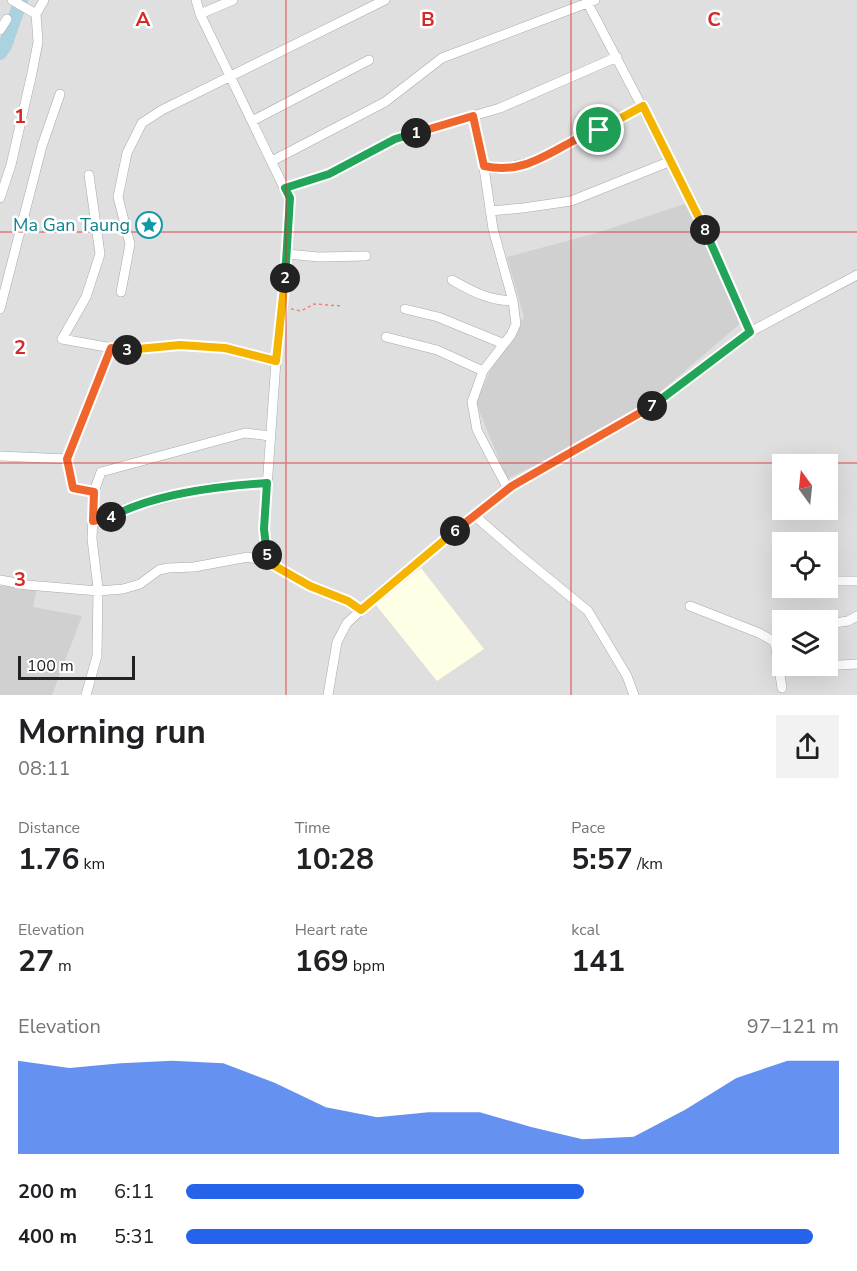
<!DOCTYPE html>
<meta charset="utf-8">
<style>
body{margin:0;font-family:"Nunito Sans",sans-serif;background:#f2f2f2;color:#202124;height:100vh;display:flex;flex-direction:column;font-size:22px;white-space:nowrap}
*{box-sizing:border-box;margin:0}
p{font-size:20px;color:#757577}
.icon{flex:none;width:33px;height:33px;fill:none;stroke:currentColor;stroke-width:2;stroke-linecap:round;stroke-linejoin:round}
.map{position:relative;height:695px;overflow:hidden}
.sheet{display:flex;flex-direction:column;background:#fff;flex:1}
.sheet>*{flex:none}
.needle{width:39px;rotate:345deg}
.buttons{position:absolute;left:772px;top:454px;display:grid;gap:12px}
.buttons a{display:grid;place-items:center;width:66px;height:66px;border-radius:0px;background:#fff;box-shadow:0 6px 24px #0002;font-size:30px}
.scale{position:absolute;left:18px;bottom:15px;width:117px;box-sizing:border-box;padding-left:6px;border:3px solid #222;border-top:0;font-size:16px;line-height:21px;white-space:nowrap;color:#222;-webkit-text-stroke:4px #fff;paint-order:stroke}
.pin{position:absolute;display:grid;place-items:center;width:51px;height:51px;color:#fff;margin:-26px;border:3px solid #fff;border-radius:50%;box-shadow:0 2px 6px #0007}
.km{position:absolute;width:30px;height:30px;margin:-15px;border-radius:50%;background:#222;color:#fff;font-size:16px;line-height:30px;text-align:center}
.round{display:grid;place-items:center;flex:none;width:63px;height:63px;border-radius:0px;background:#f2f2f2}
.summary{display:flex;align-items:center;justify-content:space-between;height:102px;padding:0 18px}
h1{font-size:33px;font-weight:700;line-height:45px}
.stats{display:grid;grid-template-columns:repeat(3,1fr);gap:9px;height:102px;padding:6px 18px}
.stats div{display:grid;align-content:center}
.stats b{font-size:30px;font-weight:700}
.stats small{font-size:16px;font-weight:400}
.stats p{font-size:16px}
.chart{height:168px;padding:12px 18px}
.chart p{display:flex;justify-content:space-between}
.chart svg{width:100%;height:108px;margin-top:6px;fill:#2563eb;opacity:.7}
ul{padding:0 18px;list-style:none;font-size:20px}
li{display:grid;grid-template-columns:96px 72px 1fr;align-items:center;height:45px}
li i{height:15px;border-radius:8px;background:#2563eb}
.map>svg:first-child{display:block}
.residential{fill:#e0dfdf;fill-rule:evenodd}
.education{fill:#ffffe5}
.religious{fill:#d0d0d0}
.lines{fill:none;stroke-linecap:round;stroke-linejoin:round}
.river{stroke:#aad3df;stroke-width:14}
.minor-casing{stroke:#a9a9a9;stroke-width:10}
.path{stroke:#fa8072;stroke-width:1.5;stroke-dasharray:3 3;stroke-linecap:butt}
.minor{stroke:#fff;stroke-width:9}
.split-1-casing{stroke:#fff;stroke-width:12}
.split-2-casing{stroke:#fff;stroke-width:12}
.split-3-casing{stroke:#fff;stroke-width:12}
.split-4-casing{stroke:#fff;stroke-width:12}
.split-5-casing{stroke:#fff;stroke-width:12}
.split-6-casing{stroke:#fff;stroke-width:12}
.split-7-casing{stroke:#fff;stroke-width:12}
.split-8-casing{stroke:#fff;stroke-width:12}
.split-9-casing{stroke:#fff;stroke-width:12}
.split-1{stroke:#f0652b;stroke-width:8}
.split-2{stroke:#22a559;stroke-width:8}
.split-3{stroke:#f5b400;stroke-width:8}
.split-4{stroke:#f0652b;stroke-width:8}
.split-5{stroke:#22a559;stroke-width:8}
.split-6{stroke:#f5b400;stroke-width:8}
.split-7{stroke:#f0652b;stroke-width:8}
.split-8{stroke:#22a559;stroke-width:8}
.split-9{stroke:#f5b400;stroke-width:8}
.grid{fill:none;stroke:#d62828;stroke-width:1.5;stroke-opacity:0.55}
.labels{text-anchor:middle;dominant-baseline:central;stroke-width:5;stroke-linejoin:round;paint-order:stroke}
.culture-label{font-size:18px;fill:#0d838f;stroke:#fff;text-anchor:end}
.grid-label{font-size:20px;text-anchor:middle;font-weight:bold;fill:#d62828;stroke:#fff;stroke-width:5;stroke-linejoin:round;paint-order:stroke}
</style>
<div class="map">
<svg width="857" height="695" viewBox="0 0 857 695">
<rect width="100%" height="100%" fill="#f2efe9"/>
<path class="residential" d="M0,0H857V695H0ZM783,465H828V510H783ZM783,543H828V588H783ZM783,621H828V666H783Z"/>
<path class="education" d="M421,568L484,649L437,681L376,605Z"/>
<path class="religious" d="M688,203L741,323L659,393L595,436L507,479L476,403L500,348L524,317L507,257L593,234Z
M0,586L37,588L33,607L82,616L52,695H0Z"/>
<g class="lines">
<path class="river" d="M0,53L5,46L21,0"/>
<defs>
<path id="minor" d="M12,0L36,14L44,0
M196,0L200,14L289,198L287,259L276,361L264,529L268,562
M586,0L693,204L750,332
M200,14L233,0
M0,30L7,19
M473,116L483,161L493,229L513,301L516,324L511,335L483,371L472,402L477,430L508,489
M252,121L369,60
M272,161L385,102L442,58L595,0
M484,166L499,169L537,161L575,140L599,130L643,106
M89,175L100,254L86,297L62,339L129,351L180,345L225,348L276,361
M285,188L329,174L395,139L500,108L617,57
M0,198L11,165L32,73L38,42L36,14
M490,211L523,208L571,201L671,161
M287,254L319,257L366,256
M452,280C474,292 487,300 513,301
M121,292L130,244L118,197L127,153L142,123L162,110L385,0
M0,309L42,146L60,94
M405,309L438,317L504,344
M386,337L437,350L483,371
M0,456L67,459L73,487L94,492L92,539L98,588L97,656L86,695
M67,459L111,348
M94,492L101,472L245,433L270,436
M475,516L521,556L588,611L627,676L634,695
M93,521L107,519L127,508L211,487L267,483
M0,580L27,585L98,591L123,589L140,584L159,570L168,568L194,567L248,557L268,562L310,586L348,601L361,610
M835,581H857
M690,606L759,633L775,642L782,688
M828,624L848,621L857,616
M822,666L857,664
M328,695L337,642L347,623L375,597L512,486L644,412L750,332L857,275"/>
</defs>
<use href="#minor" class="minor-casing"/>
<path class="path" d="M291,309L301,311L314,304L342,306"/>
<use href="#minor" class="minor"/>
</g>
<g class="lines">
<defs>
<path id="split-1" d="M416,133L473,116L484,166C520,174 543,157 573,141C581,136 590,133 599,130"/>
<path id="split-2" d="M285,278L290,198L285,188L329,174L395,139L416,133"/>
<path id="split-3" d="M127,350L180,345L225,348L276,361L285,278"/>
<path id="split-4" d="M111,517L93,521L94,492L73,488L67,459L111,348L127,350"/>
<path id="split-5" d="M111,517C153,494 219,486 267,483L264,529L267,555"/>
<path id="split-6" d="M267,555L268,562L310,586L348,601L361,610L455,531"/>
<path id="split-7" d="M455,531L512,486L652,406"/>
<path id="split-8" d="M652,406L750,332L705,230"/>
<path id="split-9" d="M599,130L643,106L705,230"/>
</defs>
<use href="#split-1" class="split-1-casing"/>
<use href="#split-2" class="split-2-casing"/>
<use href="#split-3" class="split-3-casing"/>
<use href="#split-4" class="split-4-casing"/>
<use href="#split-5" class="split-5-casing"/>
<use href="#split-6" class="split-6-casing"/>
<use href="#split-7" class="split-7-casing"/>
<use href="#split-8" class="split-8-casing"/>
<use href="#split-9" class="split-9-casing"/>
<use href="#split-1" class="split-1"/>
<use href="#split-2" class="split-2"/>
<use href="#split-3" class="split-3"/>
<use href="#split-4" class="split-4"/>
<use href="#split-5" class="split-5"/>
<use href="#split-6" class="split-6"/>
<use href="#split-7" class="split-7"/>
<use href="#split-8" class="split-8"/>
<use href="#split-9" class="split-9"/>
</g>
<path class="grid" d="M286,0V695M571,0V695M0,232H857M0,463H857"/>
<defs>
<symbol id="sight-ring" viewBox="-11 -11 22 22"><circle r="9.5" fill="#fff" stroke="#0f9aa8" stroke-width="1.5"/><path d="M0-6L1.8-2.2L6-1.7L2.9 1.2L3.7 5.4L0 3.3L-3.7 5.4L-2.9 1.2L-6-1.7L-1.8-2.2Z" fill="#0f9aa8"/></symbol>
</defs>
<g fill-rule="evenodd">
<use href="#sight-ring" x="134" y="210" width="30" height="30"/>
</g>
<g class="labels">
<g class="culture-label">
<text x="130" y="225">Ma Gan Taung</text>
</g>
</g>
<g class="grid-label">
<text x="143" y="26">A</text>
<text x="428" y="26">B</text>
<text x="714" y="26">C</text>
<text x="20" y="123">1</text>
<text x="20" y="354">2</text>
<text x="20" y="586">3</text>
</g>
</svg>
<div class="buttons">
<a><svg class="needle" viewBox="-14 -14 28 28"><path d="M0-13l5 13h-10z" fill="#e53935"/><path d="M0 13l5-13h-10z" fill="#757577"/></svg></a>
<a><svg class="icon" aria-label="locate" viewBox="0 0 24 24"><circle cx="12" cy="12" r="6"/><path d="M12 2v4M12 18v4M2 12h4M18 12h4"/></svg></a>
<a><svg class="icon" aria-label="layers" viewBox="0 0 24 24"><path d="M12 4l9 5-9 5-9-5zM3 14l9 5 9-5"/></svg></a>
</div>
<div class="scale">100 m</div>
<div class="pin" style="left:599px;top:130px;background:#1e9e55"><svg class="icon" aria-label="arrive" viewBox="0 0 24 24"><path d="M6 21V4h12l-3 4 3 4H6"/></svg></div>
<b class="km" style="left:416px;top:133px">1</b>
<b class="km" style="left:285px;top:278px">2</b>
<b class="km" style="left:127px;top:350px">3</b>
<b class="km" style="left:111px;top:517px">4</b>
<b class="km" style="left:267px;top:555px">5</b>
<b class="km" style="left:455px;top:531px">6</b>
<b class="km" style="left:652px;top:406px">7</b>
<b class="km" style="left:705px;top:230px">8</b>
</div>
<section class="sheet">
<div class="summary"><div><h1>Morning run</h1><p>08:11</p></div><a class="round"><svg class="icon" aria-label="share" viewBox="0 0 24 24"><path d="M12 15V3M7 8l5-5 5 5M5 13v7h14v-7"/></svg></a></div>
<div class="stats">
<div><p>Distance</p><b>1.76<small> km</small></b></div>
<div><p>Time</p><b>10:28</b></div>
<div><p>Pace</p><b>5:57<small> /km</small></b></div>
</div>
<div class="stats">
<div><p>Elevation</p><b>27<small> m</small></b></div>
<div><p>Heart rate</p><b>169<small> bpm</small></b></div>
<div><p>kcal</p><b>141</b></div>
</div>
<div class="chart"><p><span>Elevation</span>97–121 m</p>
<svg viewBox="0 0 160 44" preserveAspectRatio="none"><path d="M0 44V6L10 9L20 7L30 6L40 7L50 15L60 25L70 29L80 27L90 27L100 33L110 38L120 37L130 26L140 13L150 6L160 6V44z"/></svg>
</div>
<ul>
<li><b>200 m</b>6:11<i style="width:61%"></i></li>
<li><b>400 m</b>5:31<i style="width:96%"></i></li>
</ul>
</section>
